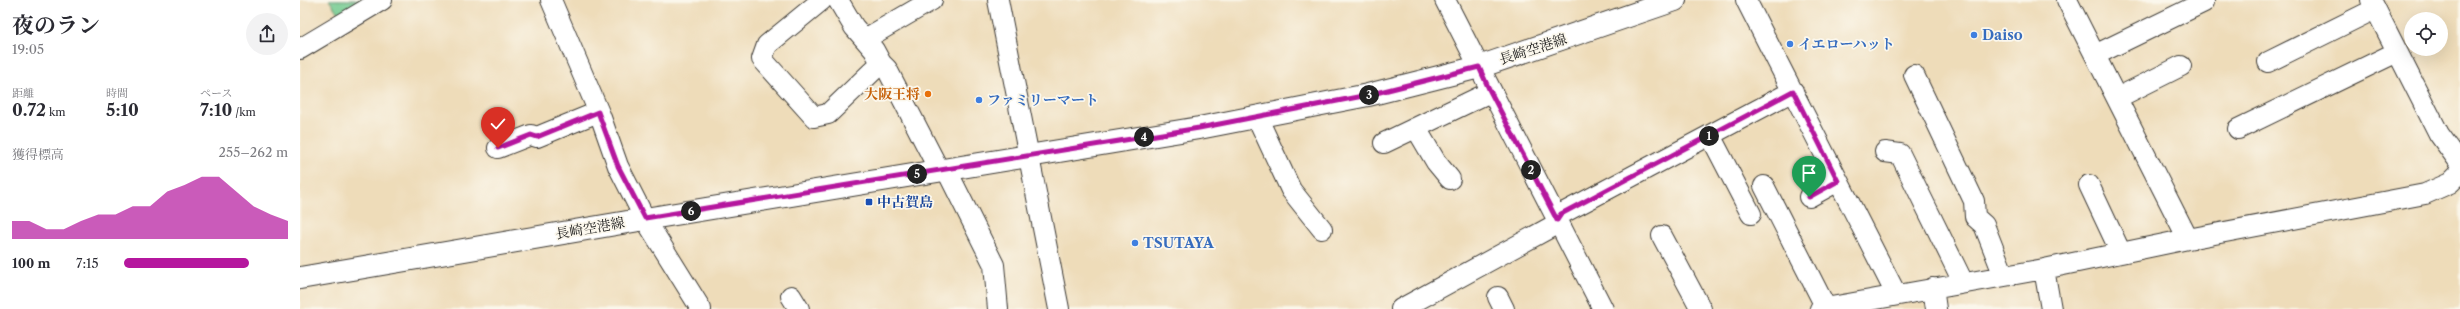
<!DOCTYPE html>
<html lang="ja">
<meta charset="utf-8">
<style>
body{margin:0;font-family:"Libre Caslon Text","Noto Serif JP",serif;background:#f2f2f3;color:#2b2b33;height:100vh;display:flex;flex-direction:column;font-size:15px;white-space:nowrap}
*{box-sizing:border-box;margin:0}
p{font-size:13px;color:#7c7c81}
.icon{flex:none;width:22px;height:22px;fill:none;stroke:currentColor;stroke-width:2;stroke-linecap:round;stroke-linejoin:round}
.map{position:relative;flex:1;overflow:hidden}
.drawer{display:flex;flex-direction:column;background:#fff;width:300px}
.drawer>*{flex:none}
.fabs{position:absolute;left:2104px;top:12px;display:grid;gap:8px}
.fabs a{display:grid;place-items:center;width:44px;height:44px;border-radius:50%;background:#fff;box-shadow:0 4px 16px #0002;font-size:20px}
.pin{position:absolute;display:grid;place-items:center;width:34px;height:34px;color:#fff;margin:-41px -17px;border-radius:50% 50% 50% 0;rotate:-45deg;box-shadow:0 0 4px #0007}
.pin .icon{rotate:45deg}
.km{position:absolute;width:20px;height:20px;margin:-10px;border-radius:50%;background:#222;color:#fff;font-size:11px;line-height:20px;text-align:center}
.round{display:grid;place-items:center;flex:none;width:42px;height:42px;border-radius:21px;background:#f2f2f3}
.overview{display:flex;align-items:center;justify-content:space-between;height:68px;padding:0 12px}
h1{font-size:22px;font-weight:700;line-height:30px}
.stats{display:grid;grid-template-columns:repeat(3,1fr);gap:6px;height:68px;padding:4px 12px}
.stats div{display:grid;align-content:center}
.stats b{font-size:17px;font-weight:700}
.stats small{font-size:11px;font-weight:400}
.stats p{font-size:11px}
.chart{height:112px;padding:8px 12px}
.chart p{display:flex;justify-content:space-between}
.chart svg{width:100%;height:72px;margin-top:4px;fill:#b5179e;opacity:.7}
ul{padding:0 12px;list-style:none;font-size:13px}
li{display:grid;grid-template-columns:64px 48px 1fr;align-items:center;height:30px}
li i{height:10px;border-radius:5px;background:#b5179e}
main{display:flex;flex:1;min-height:0}
.map>svg:first-child{display:block}
.green{fill:#74cb91;stroke:#487456}
.lines{fill:none;stroke-linecap:round;stroke-linejoin:round}
.minor-casing{stroke:#3c3934;stroke-width:22}
.major-casing{stroke:#3c3934;stroke-width:24}
.minor{stroke:#fff;stroke-width:20}
.major{stroke:#fff;stroke-width:22}
.route-casing{stroke:#fff;stroke-width:8}
.route{stroke:#b5179e;stroke-width:5}
.shop-dot{fill:#3f7fe0;stroke:#fbf7ec;stroke-width:1.5}
.food-dot{fill:#e8710a;stroke:#fbf7ec;stroke-width:1.5}
.transit-dot{fill:#1a4fb4;stroke:#fbf7ec;stroke-width:1.5}
.labels{text-anchor:middle;dominant-baseline:central;stroke-width:3.5;stroke-linejoin:round;paint-order:stroke}
.shop-label{font-size:14px;font-weight:bold;fill:#366cbe;stroke:#fbf7ec;text-anchor:start}
.street-label{font-size:14px;fill:#1c1c1c;stroke:#fbf7ec}
.food-label{font-size:14px;font-weight:bold;fill:#c56008;stroke:#fbf7ec;text-anchor:end}
.transit-label{font-size:14px;font-weight:bold;fill:#164399;stroke:#fbf7ec;text-anchor:start}
</style>
<main>
<section class="drawer">
<div class="overview"><div><h1>夜のラン</h1><p>19:05</p></div><a class="round"><svg class="icon" aria-label="share" viewBox="0 0 24 24"><path d="M12 15V3M7 8l5-5 5 5M5 13v7h14v-7"/></svg></a></div>
<div class="stats">
<div><p>距離</p><b>0.72<small> km</small></b></div>
<div><p>時間</p><b>5:10</b></div>
<div><p>ペース</p><b>7:10<small> /km</small></b></div>
</div>
<div class="chart"><p><span>獲得標高</span>255–262 m</p>
<svg viewBox="0 0 160 44" preserveAspectRatio="none"><path d="M0 44V33L10 33L20 38L30 38L40 33L50 29L60 29L70 24L80 24L90 15L100 11L110 6L120 6L130 15L140 24L150 29L160 33V44z"/></svg>
</div>
<ul>
<li><b>100 m</b>7:15<i style="width:76%"></i></li>
</ul>
</section>
<div class="map">
<svg width="2160" height="309" viewBox="0 0 2160 309">
<rect width="100%" height="100%" fill="#fbf7ec"/>
<filter id="ink" filterUnits="userSpaceOnUse"><feTurbulence type="fractalNoise" baseFrequency=".025" numOctaves="2"/><feDisplacementMap in="SourceGraphic" scale="8" xChannelSelector="R" yChannelSelector="G"/><feConvolveMatrix kernelMatrix="1 2 1 2 8 2 1 2 1" color-interpolation-filters="sRGB"/></filter>
<filter id="wash" filterUnits="userSpaceOnUse"><feTurbulence type="fractalNoise" baseFrequency=".012" numOctaves="4" result="noise"/><feDisplacementMap in="SourceGraphic" scale="16" xChannelSelector="R" yChannelSelector="G"/><feGaussianBlur stdDeviation="0.9" result="paint"/><feColorMatrix in="noise" values="0 0 0 0 0 0 0 0 0 0 0 0 0 0 0 0 0 1.4 0 .05"/><feComposite in="paint" operator="in"/></filter>
<g filter="url(#wash)">
<rect width="100%" height="100%" fill="#eedcb9"/>
<path class="green" d="M29,0H70L40,16Z"/>
</g>
<g filter="url(#ink)">
<g class="lines">
<defs>
<path id="minor" d="M251,0L300,115L318,166L345,219L401,309
M522,0L467,45L462,59L514,117L528,114L581,63L574,50L554,27L538,0
M698,0L759,309
M1145,0L1303,309
M1446,0L1596,294
M1767,0L1888,239
M2071,0L2139,134L2160,163
M565,39L632,0
M0,49L82,0
M1795,55L1904,2
M1968,62L2075,9
M581,63L587,69L639,170
M1614,75L1674,201L1675,217L1684,225L1704,276
M1817,98L1881,66
M957,117L991,190L1022,229
M1116,128L1136,162L1150,179
M1938,129L2097,52
M1410,135L1451,214
M1084,143L1190,92
M198,148L231,135L237,137L298,112
M1585,152L1600,154L1663,282
M646,169L694,265L698,309
M1789,185L1821,253
M1464,186L1526,308
M1509,197L1538,181
M1362,236L1401,309
M1744,269L1751,309
M1633,288L1636,309
M491,296L499,309
M1198,297L1204,309
M1101,309L1253,226L1261,214L1493,91
M1520,309L1744,269L1888,239L2125,194L2150,183L2160,173"/>
<path id="major" d="M0,278L345,219L899,128L1068,95L1179,67L1375,0"/>
</defs>
<use href="#minor" class="minor-casing"/>
<use href="#major" class="major-casing"/>
<use href="#minor" class="minor"/>
<use href="#major" class="major"/>
</g>
</g>
<g class="lines" filter="url(#ink)">
<defs>
<path id="route" d="M198,148L231,135L237,137L298,112L318,166L345,218L899,128L1068,95L1179,67L1189,89L1257,220L1261,214L1493,91L1538,181L1509,197"/>
</defs>
<use href="#route" class="route-casing"/>
<use href="#route" class="route"/>
</g>
<g class="shop-dot">
<circle cx="1674" cy="35" r="4"/>
<circle cx="1490" cy="44" r="4"/>
<circle cx="679" cy="100" r="4"/>
<circle cx="835" cy="243" r="4"/>
</g>
<circle class="food-dot" cx="628" cy="94" r="4"/>
<rect class="transit-dot" x="565" y="198" width="8" height="8" rx="2"/>
<g class="labels">
<g class="shop-label">
<text x="1682" y="35">Daiso</text>
<text x="1498" y="44">イエローハット</text>
<text x="687" y="100">ファミリーマート</text>
<text x="843" y="243">TSUTAYA</text>
</g>
<g class="street-label">
<text transform="translate(1233 49) rotate(-18)">長崎空港線</text>
<text transform="translate(290 228) rotate(-10)">長崎空港線</text>
</g>
<g class="food-label">
<text x="620" y="94">大阪王将</text>
</g>
<g class="transit-label">
<text x="577" y="202">中古賀島</text>
</g>
</g>
</svg>
<div class="fabs">
<a><svg class="icon" aria-label="locate" viewBox="0 0 24 24"><circle cx="12" cy="12" r="6"/><path d="M12 2v4M12 18v4M2 12h4M18 12h4"/></svg></a>
</div>
<div class="pin" style="left:1509px;top:197px;background:#1e9e55"><svg class="icon" aria-label="arrive" viewBox="0 0 24 24"><path d="M6 21V4h12l-3 4 3 4H6"/></svg></div>
<div class="pin" style="left:198px;top:148px;background:#d93025"><svg class="icon" aria-label="check" viewBox="0 0 24 24"><path d="M5 12l5 5 9-10"/></svg></div>
<b class="km" style="left:1409px;top:136px">1</b>
<b class="km" style="left:1231px;top:170px">2</b>
<b class="km" style="left:1069px;top:95px">3</b>
<b class="km" style="left:844px;top:137px">4</b>
<b class="km" style="left:617px;top:174px">5</b>
<b class="km" style="left:391px;top:211px">6</b>
</div>
</main>
